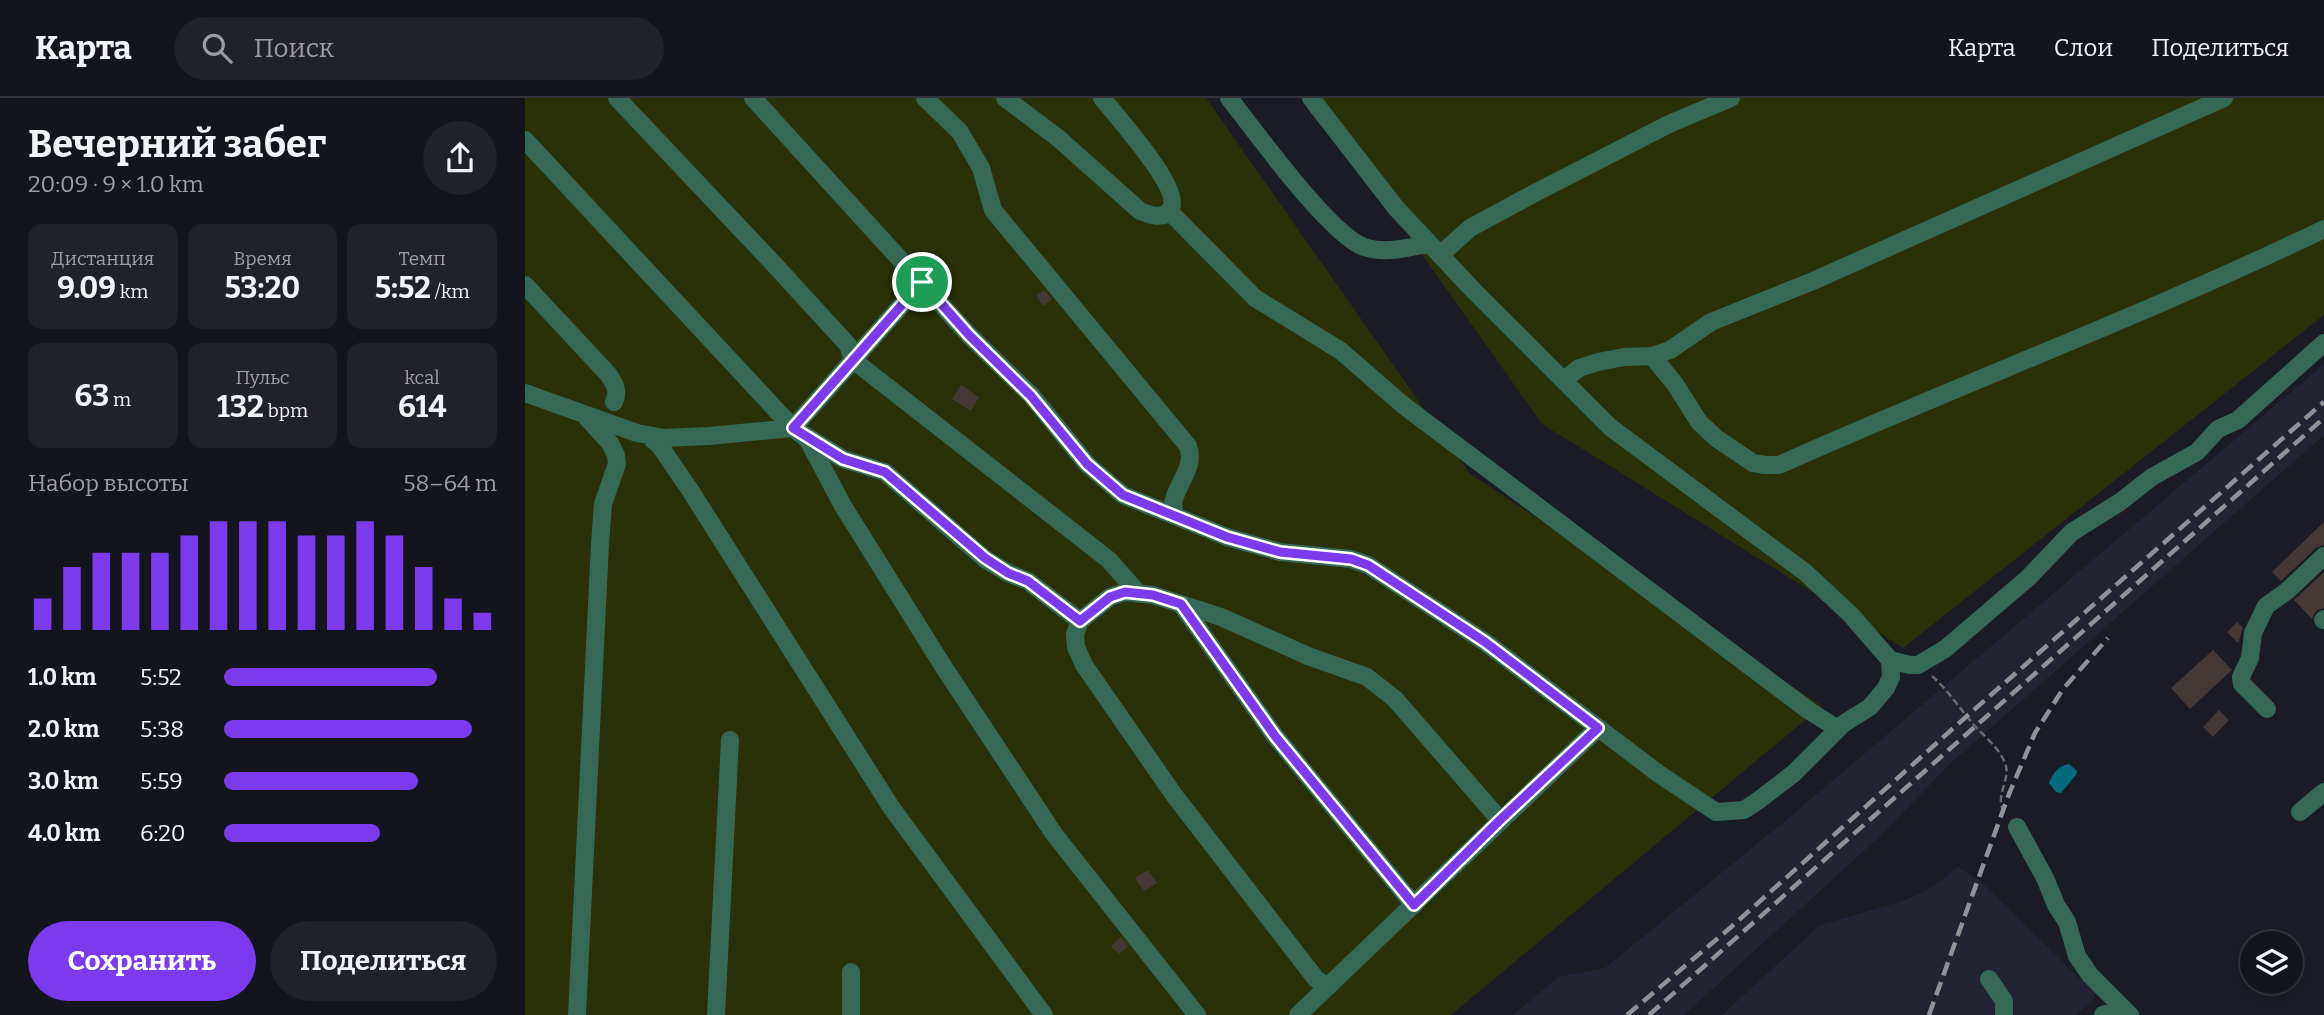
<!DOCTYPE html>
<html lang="ru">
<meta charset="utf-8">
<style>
body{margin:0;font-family:Bitter,serif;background:#212129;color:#f1f3f6;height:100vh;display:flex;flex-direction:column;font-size:26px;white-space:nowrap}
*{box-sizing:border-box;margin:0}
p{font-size:23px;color:#9d9ea3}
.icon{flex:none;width:38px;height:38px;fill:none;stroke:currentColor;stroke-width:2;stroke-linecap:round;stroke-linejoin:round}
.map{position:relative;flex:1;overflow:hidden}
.sheet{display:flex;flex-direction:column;background:#14141c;width:525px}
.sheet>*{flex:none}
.fabs{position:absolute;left:1715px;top:833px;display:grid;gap:14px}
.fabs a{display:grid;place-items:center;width:63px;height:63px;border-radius:50%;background:#14141c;box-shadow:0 4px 10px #0003,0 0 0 2px #33333b;font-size:35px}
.pin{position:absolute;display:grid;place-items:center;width:60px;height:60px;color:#fff;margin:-30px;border:4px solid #fff;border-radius:50%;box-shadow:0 2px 7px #0007}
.round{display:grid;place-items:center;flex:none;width:74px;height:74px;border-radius:37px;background:#212129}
.overview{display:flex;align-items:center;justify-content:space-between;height:119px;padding:0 28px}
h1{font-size:38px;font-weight:700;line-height:52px}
.metrics{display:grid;grid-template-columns:repeat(3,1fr);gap:10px;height:119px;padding:7px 28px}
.metrics div{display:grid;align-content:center;border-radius:14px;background:#212129;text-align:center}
.metrics b{font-size:30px;font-weight:700}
.metrics small{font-size:19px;font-weight:400}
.metrics p{font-size:19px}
.chart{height:196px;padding:14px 28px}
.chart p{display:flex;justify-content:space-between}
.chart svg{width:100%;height:126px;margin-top:7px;stroke:#7c3aed;stroke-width:6}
.primary-button{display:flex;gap:14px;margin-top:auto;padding:14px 28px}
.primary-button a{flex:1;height:80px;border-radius:42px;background:#7c3aed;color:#fff;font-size:28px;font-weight:700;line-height:80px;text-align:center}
.primary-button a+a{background:#212129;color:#f1f3f6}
ul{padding:0 28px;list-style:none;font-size:23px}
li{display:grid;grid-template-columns:112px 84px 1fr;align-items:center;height:52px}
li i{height:18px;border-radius:9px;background:#7c3aed}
header{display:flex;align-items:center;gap:42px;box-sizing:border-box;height:98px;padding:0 35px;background:#14141c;border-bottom:2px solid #33333b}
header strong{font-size:33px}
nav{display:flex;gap:38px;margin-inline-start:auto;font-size:24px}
.search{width:490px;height:63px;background:#212129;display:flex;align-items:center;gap:18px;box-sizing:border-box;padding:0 24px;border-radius:38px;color:#9d9ea3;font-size:26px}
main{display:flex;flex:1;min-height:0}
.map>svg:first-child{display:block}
.built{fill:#232433}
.green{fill:#2a3008}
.water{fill:#046a7e}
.building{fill:#443836}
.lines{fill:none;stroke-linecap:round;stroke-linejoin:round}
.path{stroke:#6a6a73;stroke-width:2.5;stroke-dasharray:7 3.5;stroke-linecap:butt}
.minor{stroke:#356955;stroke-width:18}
.rail{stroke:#919299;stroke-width:4.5;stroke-dasharray:14 7;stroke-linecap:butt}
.route-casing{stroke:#fff;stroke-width:14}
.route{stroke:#7c3aed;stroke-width:9}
</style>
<header>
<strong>Карта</strong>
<div class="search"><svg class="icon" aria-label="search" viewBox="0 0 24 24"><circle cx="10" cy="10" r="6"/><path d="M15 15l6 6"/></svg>Поиск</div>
<nav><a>Карта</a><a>Слои</a><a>Поделиться</a></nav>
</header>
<main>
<section class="sheet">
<div class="overview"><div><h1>Вечерний забег</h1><p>20:09 · 9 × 1.0 km</p></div><a class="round"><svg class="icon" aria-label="share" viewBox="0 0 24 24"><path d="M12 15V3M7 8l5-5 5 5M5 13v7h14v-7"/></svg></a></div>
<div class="metrics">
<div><p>Дистанция</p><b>9.09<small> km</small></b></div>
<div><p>Время</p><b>53:20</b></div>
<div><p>Темп</p><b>5:52<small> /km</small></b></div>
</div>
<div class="metrics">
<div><b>63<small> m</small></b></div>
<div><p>Пульс</p><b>132<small> bpm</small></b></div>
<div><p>kcal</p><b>614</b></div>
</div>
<div class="chart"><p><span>Набор высоты</span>58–64 m</p>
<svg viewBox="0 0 160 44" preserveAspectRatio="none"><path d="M5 44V33M15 44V22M25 44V17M35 44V17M45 44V17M55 44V11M65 44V6M75 44V6M85 44V6M95 44V11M105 44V11M115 44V6M125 44V11M135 44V22M145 44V33M155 44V38"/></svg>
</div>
<ul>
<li><b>1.0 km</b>5:52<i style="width:78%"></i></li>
<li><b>2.0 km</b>5:38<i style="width:91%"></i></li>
<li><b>3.0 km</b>5:59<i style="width:71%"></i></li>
<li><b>4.0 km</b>6:20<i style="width:57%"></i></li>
</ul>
<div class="primary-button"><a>Сохранить</a><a>Поделиться</a></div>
</section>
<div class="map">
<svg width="1799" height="917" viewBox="0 0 1799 917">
<rect width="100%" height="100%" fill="#1b1b25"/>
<path class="built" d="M1799,266V337L1427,664L1353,740L1159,917H988L1033,879L1080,870L1260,723Z
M1433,769L1457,785L1570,895L1569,901L1551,917H1197L1295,827L1378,803L1406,790Z"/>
<path class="green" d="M0,0H681L944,375L1297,608L926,917H0Z
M786,0H1799V217L1378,550L1017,326Z"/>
<path class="water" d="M1544,666L1552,673L1551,677L1536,695L1531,694L1524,685C1528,675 1533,668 1544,666Z"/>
<path class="building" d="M519,192L527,201L518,208L511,198Z
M436,287L454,299L446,313L427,301Z
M1799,424V447L1791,450L1756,483L1747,474Z
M1799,474V510L1791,513L1787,521L1769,502Z
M1712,524L1718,530L1713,545L1702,534Z
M1688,552L1707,572L1665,611L1646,590Z
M1694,612L1704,622L1688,639L1678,629Z
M623,772L632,785L619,793L610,780Z
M596,839L603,848L594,856L586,848Z"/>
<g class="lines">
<path class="path" d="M1407,578C1423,592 1435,611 1449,627C1460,639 1474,650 1480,665C1487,682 1467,699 1481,717"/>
<path class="minor" d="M92,0L246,163L323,247L328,262L584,462L613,495
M228,0L444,237L506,297L562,366L598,397L702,439L755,454L826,461L843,467L960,544L1134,676L1191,714L1219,712L1234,702L1269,675L1318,626L1345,609L1361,590L1366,579L1365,562
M400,0L435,34L456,70L468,112L663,348C670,368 655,382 649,401C648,406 649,412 649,417
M480,0L533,40L615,113C625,117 638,122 645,112C659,92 591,18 577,0
M704,0C730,33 804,136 839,149C860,156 884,150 904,145
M786,0L871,110L949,193L1085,329L1281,475L1326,517L1365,562L1385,567H1393L1420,551L1503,480L1547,434L1595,404L1627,379L1672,354L1693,331L1713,322L1799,245
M0,42L268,330L283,342L318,408L418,568L529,736L672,917
M644,113L730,200L816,253L878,307L1283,612L1313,631
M915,157L945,130L1006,97L1144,26L1206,0
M0,187L83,276C90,286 94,293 89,304
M1127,258L1150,286L1174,324L1191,340L1228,365L1240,367H1254C1435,286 1621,217 1799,131
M1039,282L1054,270L1073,264L1099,259L1127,258L1145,252L1186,224L1288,183L1699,0
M0,295L112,335L139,340L184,338L268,330L318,361L360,374L460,461L483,475L503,483L555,523
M268,330L397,184
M123,337L135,348L165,392L366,709L519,917
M656,506L750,638L889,807
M1798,522L1799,521
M1742,611L1717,586L1716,579L1725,560L1728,535L1741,508L1762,493L1799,458
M1775,714L1799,694
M1492,729L1520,780L1531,807L1542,824L1552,858L1565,877L1605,917
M1464,881L1479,903V917
M802,888L791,881L649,697L559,567L551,549L550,536L555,523L585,499L600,494L628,497L696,519L783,558L842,579L870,601L975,722
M52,917L75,446L78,406L92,366L91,357L85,345L62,320
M191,917L205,642
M326,917V874
M773,917L1073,630
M1578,917L1586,914L1598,917"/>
<path class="rail" d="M1102,917L1205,830L1442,618L1799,304
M1124,917L1799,320
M1404,917L1484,696L1510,635L1538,591L1583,540"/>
</g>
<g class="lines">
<defs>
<path id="route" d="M397,184L444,237L506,298L562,366L598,397L702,439L755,454L826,461L843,467L960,544L1073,630L975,722L889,807L750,638L656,506L628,497L600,494L585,499L555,523L503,483L483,475L460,460L360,374L318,361L268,330Z"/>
</defs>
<use href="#route" class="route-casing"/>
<use href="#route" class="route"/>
</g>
</svg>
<div class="fabs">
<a><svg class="icon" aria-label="layers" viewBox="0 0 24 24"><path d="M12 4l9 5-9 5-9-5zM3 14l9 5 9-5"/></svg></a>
</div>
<div class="pin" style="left:397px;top:184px;background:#1e9e55"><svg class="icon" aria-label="arrive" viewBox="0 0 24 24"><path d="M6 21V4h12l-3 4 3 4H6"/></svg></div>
</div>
</main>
